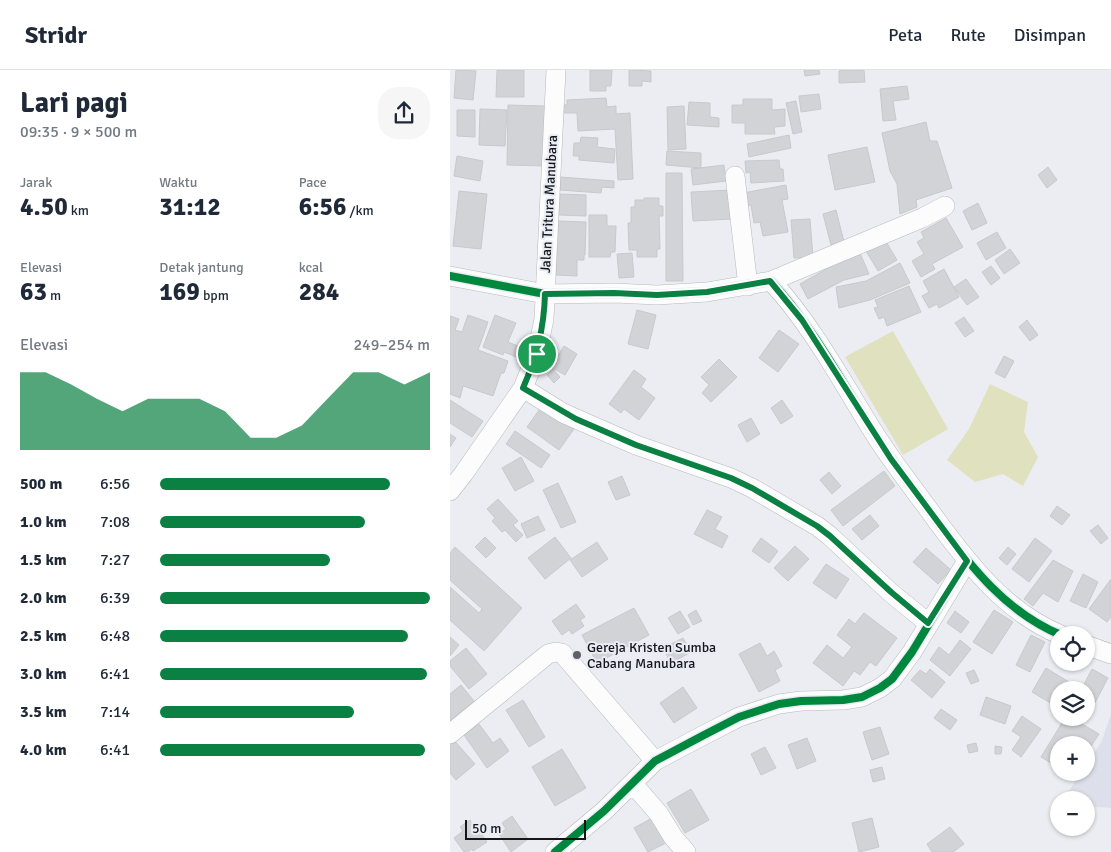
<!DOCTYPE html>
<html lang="id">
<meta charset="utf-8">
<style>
body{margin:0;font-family:Signika,sans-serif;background:#f6f6f7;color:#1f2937;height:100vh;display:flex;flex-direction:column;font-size:19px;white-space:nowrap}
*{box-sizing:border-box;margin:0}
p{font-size:16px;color:#747a83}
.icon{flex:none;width:28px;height:28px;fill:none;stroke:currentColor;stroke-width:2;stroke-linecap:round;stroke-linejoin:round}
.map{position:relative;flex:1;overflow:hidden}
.details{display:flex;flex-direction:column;background:#fff;width:450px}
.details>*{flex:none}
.tools{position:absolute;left:600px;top:556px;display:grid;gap:10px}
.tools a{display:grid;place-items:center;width:45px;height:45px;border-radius:50%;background:#fff;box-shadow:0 1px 4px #0004;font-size:25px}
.scale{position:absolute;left:15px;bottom:12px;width:121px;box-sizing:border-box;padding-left:5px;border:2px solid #151619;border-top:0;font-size:14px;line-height:18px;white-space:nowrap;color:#151619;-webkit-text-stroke:4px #e9ecf5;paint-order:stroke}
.pin{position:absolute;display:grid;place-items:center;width:42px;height:42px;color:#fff;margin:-21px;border:2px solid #fff;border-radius:50%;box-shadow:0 1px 5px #0007}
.round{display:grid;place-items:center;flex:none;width:52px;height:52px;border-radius:20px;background:#f6f6f7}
.headline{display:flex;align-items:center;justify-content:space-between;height:85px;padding:0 20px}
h1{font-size:28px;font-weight:800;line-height:38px}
.stats{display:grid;grid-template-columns:repeat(3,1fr);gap:8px;height:85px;padding:5px 20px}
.stats div{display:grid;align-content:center}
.stats b{font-size:25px;font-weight:800}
.stats small{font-size:14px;font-weight:400}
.stats p{font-size:14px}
.chart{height:140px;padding:10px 20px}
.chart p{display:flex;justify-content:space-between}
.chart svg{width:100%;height:90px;margin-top:5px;fill:#0b8043;opacity:.7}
ul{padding:0 20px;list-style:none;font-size:16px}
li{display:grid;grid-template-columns:80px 60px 1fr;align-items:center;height:38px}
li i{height:12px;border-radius:6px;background:#0b8043}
header{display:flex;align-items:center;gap:30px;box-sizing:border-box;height:70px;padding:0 25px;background:#fff;border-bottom:1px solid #e0e1e3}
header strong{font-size:24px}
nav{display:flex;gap:28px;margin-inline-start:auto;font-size:18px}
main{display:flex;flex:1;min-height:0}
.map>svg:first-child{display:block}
.built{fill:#dde0ea}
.green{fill:#e0e1be}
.building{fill:#d2d3d7;stroke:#c8c9cc}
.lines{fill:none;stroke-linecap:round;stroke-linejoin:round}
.minor-casing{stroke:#b8b9bd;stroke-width:20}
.minor{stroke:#fcfcfd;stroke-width:19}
.cycleway-casing{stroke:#e9ecf5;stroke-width:11}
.cycleway{stroke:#00873e;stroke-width:8}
.route-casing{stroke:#fff;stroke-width:10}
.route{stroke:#0b8043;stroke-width:6}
.poi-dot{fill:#606165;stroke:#e9ecf5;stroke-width:2}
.labels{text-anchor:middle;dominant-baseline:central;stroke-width:4;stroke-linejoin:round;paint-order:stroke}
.street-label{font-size:14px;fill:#151619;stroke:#e9ecf5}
.poi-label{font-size:14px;fill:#151619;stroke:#e9ecf5;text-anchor:start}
</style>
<header>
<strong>Stridr</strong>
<nav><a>Peta</a><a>Rute</a><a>Disimpan</a></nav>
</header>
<main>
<section class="details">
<div class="headline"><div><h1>Lari pagi</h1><p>09:35 · 9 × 500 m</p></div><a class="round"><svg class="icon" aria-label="share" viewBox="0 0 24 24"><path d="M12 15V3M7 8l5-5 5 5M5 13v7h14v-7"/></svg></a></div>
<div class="stats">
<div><p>Jarak</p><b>4.50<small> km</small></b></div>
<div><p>Waktu</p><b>31:12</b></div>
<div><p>Pace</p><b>6:56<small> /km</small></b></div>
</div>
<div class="stats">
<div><p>Elevasi</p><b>63<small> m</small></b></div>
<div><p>Detak jantung</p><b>169<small> bpm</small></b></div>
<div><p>kcal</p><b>284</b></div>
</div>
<div class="chart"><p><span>Elevasi</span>249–254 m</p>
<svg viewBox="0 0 160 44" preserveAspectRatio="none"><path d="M0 44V6L10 6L20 12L30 19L40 25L50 19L60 19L70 19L80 25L90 38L100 38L110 32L120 19L130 6L140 6L150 12L160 6V44z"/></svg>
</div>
<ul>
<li><b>500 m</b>6:56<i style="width:85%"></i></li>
<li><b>1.0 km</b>7:08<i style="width:76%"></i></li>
<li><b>1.5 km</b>7:27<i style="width:63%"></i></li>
<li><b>2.0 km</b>6:39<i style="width:100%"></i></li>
<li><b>2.5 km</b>6:48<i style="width:92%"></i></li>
<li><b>3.0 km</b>6:41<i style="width:99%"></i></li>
<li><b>3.5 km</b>7:14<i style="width:72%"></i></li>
<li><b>4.0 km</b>6:41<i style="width:98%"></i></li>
</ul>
</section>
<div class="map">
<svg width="661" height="782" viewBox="0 0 661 782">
<rect width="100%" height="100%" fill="#ecedf2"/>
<path class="built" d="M661,643V738L636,736V730H613L631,703L636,702V695L652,671Z"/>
<path class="green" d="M443,261L498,359L453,385L395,287Z
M540,314L578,332L574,362L588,387L573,416L553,404L525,412L497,390L519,359Z"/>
<path class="building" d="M6,0L26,1L23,30L4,28Z
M47,0H74V27H46Z
M140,0H162L161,16H156V21H140Z
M179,0L201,1V12L192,11V16H179Z
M354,0H369L370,4L355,6Z
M392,0H414L415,12L389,13V1Z
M457,16L459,29L443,31L446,50L433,51L430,19Z
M369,24L371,39L351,42L349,26Z
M156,28L157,37L166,36V44L180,43L183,109L168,110L165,59L128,61L127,43H114L113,35H117V30Z
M293,29H322V40L335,39V56L324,57L325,64H295V53H282V35H293Z
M346,31L352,62L343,64L336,33Z
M239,32L260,33V47L269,48V57L237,55Z
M58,35L95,36V96L57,95Z
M234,36L236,79L218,80L217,37Z
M30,39L57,40L55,76L29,75Z
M7,40H25V67L7,66Z
M476,52L480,71H487L502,118L466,130L467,137L450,144L447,114L440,101L432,63Z
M339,65L341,78L299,87L297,74Z
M131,67L148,68L147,77L165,79L164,93L129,90V86H123L124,73H130Z
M417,77L425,112L385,120L378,85Z
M217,81L251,83V98L216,95Z
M7,86L33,91L30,111L4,106Z
M329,90L330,99H333L334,111L301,113L300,102L296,103L295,91Z
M274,95L276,111L243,115L241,99Z
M598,97L607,110L597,118L588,105Z
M216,103H232L233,211H216Z
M110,107L164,111V118L152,117L151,123L110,120Z
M336,115L338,129L332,130L338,162L313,166L310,152L304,153L301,135L296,136L293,123Z
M281,120L283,149L243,151L241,122Z
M9,121L37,124L31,179L3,176Z
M110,124L136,125V146L109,145Z
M194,128H209V136H213V146H209L210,179H207V187H187V180H179L178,153H181V137H185V130H194Z
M528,133L537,153L522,160L513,141Z
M386,140L394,172L381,175L373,144Z
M139,145H157V156H166L165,182H161L160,187H139Z
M496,148L513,177L482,194L485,199L471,207L462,191L474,184L467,172L474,168L471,162Z
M360,149L363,187L344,188L341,150Z
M108,151L136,152L135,185H134V190H127V206L106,205Z
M547,162L556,178L536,190L527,173Z
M435,170L447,190L428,201L416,181Z
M560,179L570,193L554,204L545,190Z
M182,183L184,207L169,208L167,184Z
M410,183L419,204L394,210L358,229L350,214L385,194Z
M450,193L460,213L420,230L389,238L386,217L416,211Z
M541,196L550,208L541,215L532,202Z
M494,199L509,227L489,238L487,234L479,238L472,226L479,222L473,211Z
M516,209L529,227L517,235L504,217Z
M459,216L471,242L437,256L434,247L429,249L424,238L428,237L425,230Z
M187,240L206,245L198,279L178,274Z
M18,245L38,252L28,280L58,291L54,303H51L43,326L13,316L10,328L0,324V246L9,249L5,260L12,262Z
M45,245L66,253L58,272L73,278L69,288L54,282L53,285L33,277Z
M514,247L524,261L515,267L505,253Z
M577,250L588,265L580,271L569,257Z
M329,260L349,274L328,302L309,288Z
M114,276L127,284L115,305L101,297Z
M554,286L564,291L555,308L545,303Z
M269,289L287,307L261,332L252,323L259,315L251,307Z
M103,299L110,307L104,313L97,305Z
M184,300L196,309L191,317L205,328L189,350L174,339L171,343L159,334Z
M0,330L33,351L22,367L0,353Z
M332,330L343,346L331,354L321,338Z
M92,336L124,359L109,380L77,357Z
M301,348L310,364L297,372L288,355Z
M65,361L100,385L91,398L56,374Z
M0,364L6,368L0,377Z
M71,387L84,411L65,421L52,398Z
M434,401L445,416L393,456L381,440Z
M379,402L391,416L382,424L370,410Z
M172,406L180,425L166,430L158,412Z
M108,413L126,452L111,458L93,420Z
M48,429L68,451L63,455L73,465L66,472L55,460L52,462L42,451L45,448L37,439Z
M607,436L620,445L612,455L600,446Z
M257,440L272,447L265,459L278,466L272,478L244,464Z
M420,445L429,456L412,470L402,459Z
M88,446L95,460L77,468L71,454Z
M648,455L658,468L651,474L640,461Z
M35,467L46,478L36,488L25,477Z
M105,467L121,488L95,509L78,488Z
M311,468L328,481L319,493L302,481Z
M585,468L602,481L579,512L562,499Z
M147,472L158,489L132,507L120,490Z
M345,476L359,489L338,511L324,498Z
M5,477L72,538L34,581L0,550V517L29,543L32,539L0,510V483Z
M558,477L566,484L557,495L549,488Z
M476,478L501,500L488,514L463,492Z
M603,490L623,501L608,532L593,523L583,536L574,529Z
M376,494L399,509L386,529L363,513Z
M633,504L648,512L636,538L620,531Z
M661,509V547L657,552L639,539Z
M126,534L135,547L130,550L134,556L122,564L119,560L112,565L102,551Z
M184,538L199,565L147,593L132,565Z
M246,540L252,551L243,555L238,545Z
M544,540L563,552L542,584L523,572Z
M230,541L240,557L228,564L218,548Z
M505,541L519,552L511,563L497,553Z
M414,543L447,568L426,596L420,592L410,605L404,601L393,616L363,593L377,575L393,588L402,577L387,565L399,549L405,554Z
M581,565L595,572L580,602L566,595Z
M0,567L9,575L0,586Z
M233,568L241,582L221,593L213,578Z
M510,570L521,579L500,606L480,590L489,577L499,585Z
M310,573L317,586L324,581L332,596L325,600L330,611L309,622L289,584Z
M16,578L37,604L19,619L0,596V591Z
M596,598L624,615L621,620H609V638L582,622Z
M480,599L495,612L482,628L461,610L470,600L476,604Z
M642,599L658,608L640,642L636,641V620H631Z
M524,600L529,611L521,614L516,603Z
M11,615L24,631L0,651V624Z
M233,617L247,638L224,653L210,633Z
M536,627L561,636L555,654L530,645Z
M73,630L95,667L79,677L56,640Z
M491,639L507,650L500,660L484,648Z
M572,646L591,659L571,687L562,680L571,667L562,661Z
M615,648H622L649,664L636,684V675H609V698L591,687Z
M29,654L43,673L50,668L59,681L37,698L14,665Z
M430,657L439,684L422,690L413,662Z
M2,668L25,694L6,710L0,703V670Z
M357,668L366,691L347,699L338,675Z
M526,673L528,681L519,683L517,675Z
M545,676L552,677L551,684H545Z
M315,677L326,698L311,705L301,684Z
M112,679L136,718L105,736L82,697Z
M432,697L435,709L423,712L420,700Z
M241,719L259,750L235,763L217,733Z
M62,746L78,769L61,782L49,764L56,759L52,753Z
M202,748L216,773L198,782L184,758Z
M422,748L429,777L409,782L402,753Z
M20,750L23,756L25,755L37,772L23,781L22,779L18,782H14L4,768L13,761L10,757Z
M500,757L514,774L503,782H482L477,774Z"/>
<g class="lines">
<defs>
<path id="minor" d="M285,106L298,216
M0,206L95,224L164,223L207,225L257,222L321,211C359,251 392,311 421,358C441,391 465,420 487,451C521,497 557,543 611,565
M321,211L472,148L495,136
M73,318L113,343L147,358L186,375L281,408L302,418L367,456L380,466L441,523L478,553
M0,421L14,403L73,318L87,283L94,249L106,0
M636,575L661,584
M0,664L98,584L106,582L112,583L205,691
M183,714L209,744L223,767L236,782
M105,782L154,741L205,691L254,665L289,647L329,634L351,631L393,630L412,627L430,618L442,609L462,582L517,491"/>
</defs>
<use href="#minor" class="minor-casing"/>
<use href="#minor" class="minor"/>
<defs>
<path id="cycleway" d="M0,206L95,224L164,223L207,225L257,222L321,211C359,251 392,311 421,358C441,391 465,420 487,451C521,497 557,543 611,565
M105,782L154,741L205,691L254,665L289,647L329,634L351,631L393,630L412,627L430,618L442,609L462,582L517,491"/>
</defs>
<use href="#cycleway" class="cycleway-casing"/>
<use href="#cycleway" class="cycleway"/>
</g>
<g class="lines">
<defs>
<path id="route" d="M320,211L352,250L441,389L517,491L478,553L441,522L380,466L367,456L302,418L281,408L186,375L126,349L73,318C87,286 94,258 95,224L164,223L207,225L257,222Z"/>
</defs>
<use href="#route" class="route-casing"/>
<use href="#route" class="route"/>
</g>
<circle class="poi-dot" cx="127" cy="585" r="5"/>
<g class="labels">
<g class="street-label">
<text transform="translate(99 134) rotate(-87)">Jalan Tritura Manubara</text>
</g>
<g class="poi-label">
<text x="137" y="577">Gereja Kristen Sumba<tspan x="137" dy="16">Cabang Manubara</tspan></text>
</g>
</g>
</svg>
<div class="tools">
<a><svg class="icon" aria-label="locate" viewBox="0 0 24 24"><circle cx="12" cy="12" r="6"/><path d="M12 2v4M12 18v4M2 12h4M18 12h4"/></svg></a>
<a><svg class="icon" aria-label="layers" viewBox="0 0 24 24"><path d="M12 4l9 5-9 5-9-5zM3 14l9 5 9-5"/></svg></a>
<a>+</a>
<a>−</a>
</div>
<div class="scale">50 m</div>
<div class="pin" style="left:87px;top:284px;background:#1e9e55"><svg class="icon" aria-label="arrive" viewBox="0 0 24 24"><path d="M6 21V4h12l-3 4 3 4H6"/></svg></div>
</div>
</main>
